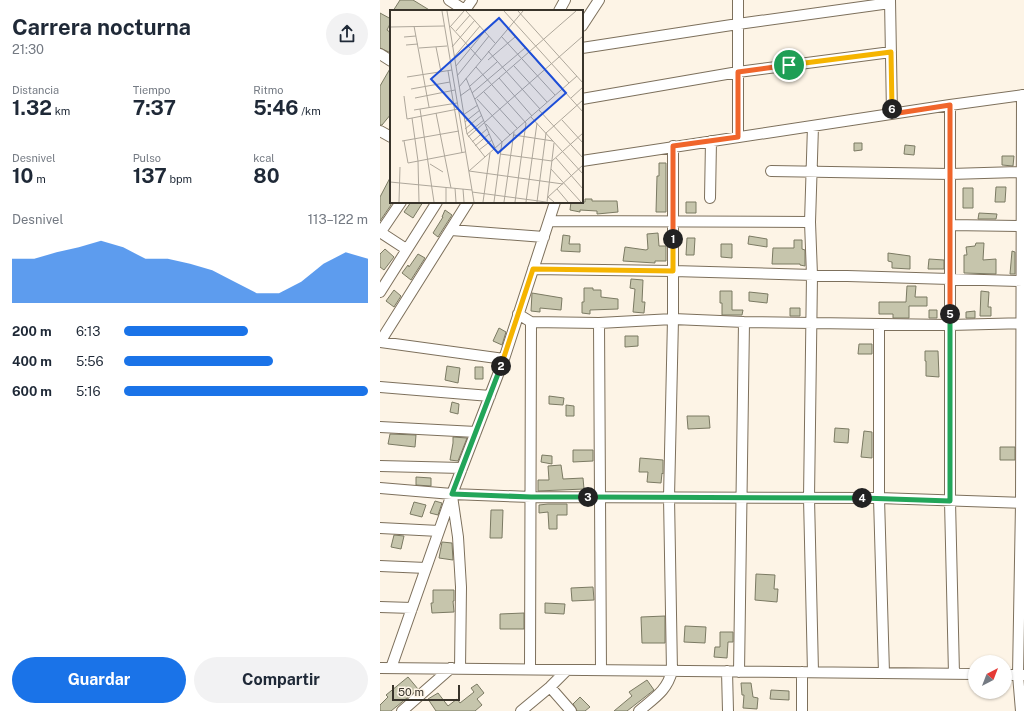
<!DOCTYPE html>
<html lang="es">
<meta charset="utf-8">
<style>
body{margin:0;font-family:"Public Sans",sans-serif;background:#f2f2f3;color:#1f2937;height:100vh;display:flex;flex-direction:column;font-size:15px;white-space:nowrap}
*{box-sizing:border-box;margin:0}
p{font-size:13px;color:#747a83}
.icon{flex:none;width:22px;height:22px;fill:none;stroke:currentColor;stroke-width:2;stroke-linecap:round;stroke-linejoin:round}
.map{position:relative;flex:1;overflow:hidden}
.sheet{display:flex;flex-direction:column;background:#fff;width:380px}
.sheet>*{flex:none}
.needle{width:26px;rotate:42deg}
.controls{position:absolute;left:588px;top:655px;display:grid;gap:8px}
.controls a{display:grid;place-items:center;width:44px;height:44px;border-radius:50%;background:#fff;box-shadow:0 1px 3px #0004;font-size:20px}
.scale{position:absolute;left:12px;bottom:10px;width:68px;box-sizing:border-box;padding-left:4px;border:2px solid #38332a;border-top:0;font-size:11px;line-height:14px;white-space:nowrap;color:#38332a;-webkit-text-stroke:3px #fdf4e6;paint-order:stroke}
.pin{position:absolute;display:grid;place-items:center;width:34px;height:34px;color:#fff;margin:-17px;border:2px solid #fff;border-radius:50%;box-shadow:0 1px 4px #0007}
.km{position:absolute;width:20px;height:20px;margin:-10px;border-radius:50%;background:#222;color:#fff;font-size:11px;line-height:20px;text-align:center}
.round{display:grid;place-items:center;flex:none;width:42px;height:42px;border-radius:21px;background:#f2f2f3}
.summary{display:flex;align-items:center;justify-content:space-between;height:68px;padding:0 12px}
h1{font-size:22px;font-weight:700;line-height:30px}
.figures{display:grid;grid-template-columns:repeat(3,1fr);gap:6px;height:68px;padding:4px 12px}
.figures div{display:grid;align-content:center}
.figures b{font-size:20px;font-weight:700}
.figures small{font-size:11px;font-weight:400}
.figures p{font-size:11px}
.chart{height:112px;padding:8px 12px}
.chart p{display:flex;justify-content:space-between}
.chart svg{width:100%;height:72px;margin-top:4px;fill:#1a73e8;opacity:.7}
.cta{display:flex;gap:8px;margin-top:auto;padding:8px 12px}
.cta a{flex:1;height:46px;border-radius:24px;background:#1a73e8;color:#fff;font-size:16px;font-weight:700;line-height:46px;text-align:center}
.cta a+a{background:#f2f2f3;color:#1f2937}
ul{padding:0 12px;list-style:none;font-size:13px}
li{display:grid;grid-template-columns:64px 48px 1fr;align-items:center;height:30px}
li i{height:10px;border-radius:5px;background:#1a73e8}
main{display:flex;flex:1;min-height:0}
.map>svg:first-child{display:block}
.building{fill:#c6c5ac;stroke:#7b7a63}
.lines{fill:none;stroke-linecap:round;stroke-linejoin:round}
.street-casing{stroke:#7d705c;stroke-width:12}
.street{stroke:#fff;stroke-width:10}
.split-1-casing{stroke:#fff;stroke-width:8}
.split-2-casing{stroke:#fff;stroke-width:8}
.split-3-casing{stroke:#fff;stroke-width:8}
.split-4-casing{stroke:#fff;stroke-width:8}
.split-5-casing{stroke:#fff;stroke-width:8}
.split-6-casing{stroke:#fff;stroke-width:8}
.split-7-casing{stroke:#fff;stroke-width:8}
.split-1{stroke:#f0652b;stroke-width:5}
.split-2{stroke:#f5b400;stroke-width:5}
.split-3{stroke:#22a559;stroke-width:5}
.split-4{stroke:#22a559;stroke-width:5}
.split-5{stroke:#22a559;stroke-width:5}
.split-6{stroke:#f0652b;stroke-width:5}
.split-7{stroke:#f5b400;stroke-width:5}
.inset-road{fill:none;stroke:#aea79b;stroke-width:1}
.view{fill:#1d4ed8;fill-opacity:0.15;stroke:#1d4ed8;stroke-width:2}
.inset-edge{fill:none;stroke:#38332a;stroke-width:2}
</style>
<main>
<section class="sheet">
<div class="summary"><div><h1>Carrera nocturna</h1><p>21:30</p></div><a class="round"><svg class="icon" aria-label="share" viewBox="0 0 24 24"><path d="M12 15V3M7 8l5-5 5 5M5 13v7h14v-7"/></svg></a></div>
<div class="figures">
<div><p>Distancia</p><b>1.32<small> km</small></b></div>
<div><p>Tiempo</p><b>7:37</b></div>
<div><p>Ritmo</p><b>5:46<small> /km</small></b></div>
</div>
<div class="figures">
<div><p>Desnivel</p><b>10<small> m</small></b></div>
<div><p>Pulso</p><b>137<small> bpm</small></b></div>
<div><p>kcal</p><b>80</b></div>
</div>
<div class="chart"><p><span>Desnivel</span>113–122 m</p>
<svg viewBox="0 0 160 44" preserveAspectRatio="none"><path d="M0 44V17L10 17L20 13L30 10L40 6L50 10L60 17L70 17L80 20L90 24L100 31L110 38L120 38L130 31L140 20L150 13L160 17V44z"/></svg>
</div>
<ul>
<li><b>200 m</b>6:13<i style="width:51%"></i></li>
<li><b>400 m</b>5:56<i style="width:61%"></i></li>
<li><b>600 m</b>5:16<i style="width:100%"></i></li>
</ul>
<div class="cta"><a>Guardar</a><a>Compartir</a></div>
</section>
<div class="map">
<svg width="644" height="711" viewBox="0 0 644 711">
<rect width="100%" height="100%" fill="#fdf4e6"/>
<path class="building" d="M20,0H33L51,11H13Z
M0,13L11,19V22L7,30L11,33V53L0,48Z
M11,67V114L2,125H0V86Z
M474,143H482V150L474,151Z
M525,145L535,146L534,155L524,154Z
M622,156H634L633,166L622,165Z
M279,163H286V212H276L277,176H279Z
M11,176V205L0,221V197Z
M616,187H626L625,202H615Z
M583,188H593V208H583Z
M205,199H212V201H237L238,212L217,214V211L200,210V212L190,210L191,202H205Z
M31,202H43L33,218L24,212Z
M306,202H316V213H306Z
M65,210L72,215L58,237L53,233L63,217H62Z
M599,213L617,214L616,219H598Z
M278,233L279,246H286V261H275V263L243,261L245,247L266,250L268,249L267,234Z
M183,235L190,236L189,244H200V252L181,251Z
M369,236L387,239V247L368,244Z
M307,238H315L314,255H306Z
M414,240H422V249L425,250V266L420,265V264H392L393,248H414Z
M596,243H604L603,260L616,259V274L584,273V255H587L586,247L595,246Z
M341,244H352V258L341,257Z
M5,249L14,257L4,270L0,267V254Z
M632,251L635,252V274H630Z
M508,253L530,256V269L512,268V262L508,261Z
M38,254L45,258L31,280L22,273L28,265L29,267Z
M549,259L564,260V269H548Z
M251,279L263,280L262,302H265L264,313L253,312L255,289L250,288Z
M527,286H536L535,297H547V306H529V318H513V314H499V302H526Z
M204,288H213V290H221V297L238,299V309L210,310V314L202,313V302H204Z
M14,290L21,296L14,307L6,301Z
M340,291H352V310H363L362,315H342V303H340Z
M601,291L609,292L608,307H611V316H600Z
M369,292L388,294L387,303L369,301Z
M152,293L182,298L181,310L160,308V312L151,311Z
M410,308H420V316H410Z
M549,310H557V318H549Z
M595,311V318H586V312Z
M119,328L126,332L122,345L113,341Z
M245,336H258V346L245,347Z
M479,344H492V354H478Z
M545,351H558L559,377L546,376V361H545Z
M67,366L80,368L78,383L65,380Z
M95,367H103V379H95Z
M169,396L184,398L183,405L169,404Z
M72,402L79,404L78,414L70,412Z
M186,405L194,406V416H186Z
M307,416H329L330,428L308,429Z
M455,428L469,429L468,443L454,442Z
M484,431L492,432V458L481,457Z
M10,434L36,435L35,447L8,444Z
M73,437L87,438L78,461L70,460L73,443Z
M620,447H635V460H620Z
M193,450H213V461L193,462Z
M162,455L172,456V464L161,462Z
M260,458L283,460V474L282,473L281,483L267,482L268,472H259Z
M181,465L183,479L203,478L204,489L158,491V480H169L168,466Z
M36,477L51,478V486L36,485Z
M55,501L62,503L58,515L50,513Z
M34,502L46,505L42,517L30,514Z
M168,504H187V515H177V529H169L168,512L159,513V505Z
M111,510H123L122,538H110Z
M14,535L24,536L21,549L11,547Z
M62,542L72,543L73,560L59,558Z
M376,574L395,575L394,589H398L397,602L375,600Z
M213,587L214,600L192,601L191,588Z
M53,590H74V601H73L74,612L52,613L51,603H53Z
M165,603L185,604L184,614L165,613Z
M144,613V629H120V614Z
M285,616V643H262L261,617Z
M305,626L326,627L325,643L304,642Z
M340,632H353V642H348L347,658L334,657L335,647H340Z
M28,677L38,689L11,711H0V705L8,697L6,695Z
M267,680L274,690L247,711H234L252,696L249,692Z
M361,683H371L373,697L378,698L377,709L363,708L364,695H362Z
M97,684L104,693L97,699L102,705L95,711H56L48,699L58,693L68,706L77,699L80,703L94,692L91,688Z
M391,690L409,691V700L390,699Z
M200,697L210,707L205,711H197L193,704Z"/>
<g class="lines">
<defs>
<path id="street" d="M69,0L86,11
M510,0L512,114
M85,10L92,0
M179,11L185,0
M202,26L219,0
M202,48L358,24L510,3
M0,54L11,61
M202,99L358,72L511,52
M570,105V501L574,674
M433,126L430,222L432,275L429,498L433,672
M0,131L11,137
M358,137V0
M202,161L570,105L644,95
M391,171L570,174L642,172
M330,198L331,141
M169,221L430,222
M570,225L642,226
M71,230L164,237
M0,232L26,249
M0,233L21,202
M153,269L293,271L642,281
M0,292L57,202
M138,314L151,322L219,323L293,319L364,322L570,325L644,323
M219,323L221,670
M499,324V498L504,673
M0,342L88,202
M0,342L124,359
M0,387L110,396
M0,427L96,432
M0,466L82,468
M0,488L72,494L151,497L499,498L644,503
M72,496L78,537L81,587L80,669
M0,528L59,531
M0,566L46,568
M0,607L32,608
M0,668L595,674
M11,668L72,494L124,359L175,202
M150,669L151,322
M347,671L348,711
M359,672L364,322
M422,672V711
M625,675H644
M170,687L191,711
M22,711L71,668
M141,711L170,687L187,670
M259,711C274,698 287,691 292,671L289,497L293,319V146
M641,711L638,675L641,504L642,95"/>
</defs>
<use href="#street" class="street-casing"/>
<use href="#street" class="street"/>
</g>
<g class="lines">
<defs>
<path id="split-1" d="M293,239V146L358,137V72L409,65"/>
<path id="split-2" d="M121,366L153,269L293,271V239"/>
<path id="split-3" d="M121,366L72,494L151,497H208"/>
<path id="split-4" d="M208,497L482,498"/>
<path id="split-5" d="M482,498L570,501V314"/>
<path id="split-6" d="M512,109V114L570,105V314"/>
<path id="split-7" d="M409,65L511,52L512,109"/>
</defs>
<use href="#split-1" class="split-1-casing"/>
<use href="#split-2" class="split-2-casing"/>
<use href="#split-3" class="split-3-casing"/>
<use href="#split-4" class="split-4-casing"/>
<use href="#split-5" class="split-5-casing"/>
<use href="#split-6" class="split-6-casing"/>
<use href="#split-7" class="split-7-casing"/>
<use href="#split-1" class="split-1"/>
<use href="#split-2" class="split-2"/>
<use href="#split-3" class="split-3"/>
<use href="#split-4" class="split-4"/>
<use href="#split-5" class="split-5"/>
<use href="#split-6" class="split-6"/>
<use href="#split-7" class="split-7"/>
</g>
<g transform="translate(10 10)">
<rect width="193" height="193" fill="#fdf4e6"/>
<path class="inset-road" d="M52,1L84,192M57,1L77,124L95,147M76,1L105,33M114,1L179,73M128,1L193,73M24,16L39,97M0,17L54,16M60,17L74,1M61,17L91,50M117,18L193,102M66,21L80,5M111,26L165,85M14,27L26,26M16,35L28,34M46,37L51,62M62,37L85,10M29,38L57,36M98,41L150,99M64,47L90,16M98,50L125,27M66,56L95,21M124,56L157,92M86,57L136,113L125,192M58,61L72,143M67,66L99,26M17,67L62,60M76,68L105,138M109,68L142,106M80,76L107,52M69,77L133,1M21,79L60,72M94,82L127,118M82,83L135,38M14,86L17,109L68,99M70,86L81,78M25,88L65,80M181,88L193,77M85,89L186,1M87,89L120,125M30,99L44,192M24,100L67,93M149,100L193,148M46,103L61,178M73,105L88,95M141,107L193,164M22,108L28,151L29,192M172,110L193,133M75,112L90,100M96,114L112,132M75,119L92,105M77,124L94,110M124,125L163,131M78,127L193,26M12,131L69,121M14,131L18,153L75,142M82,132L97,119M85,136L99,124M89,140L102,130M110,144L162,151L193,123M166,148L193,179M40,154L53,162M161,159L191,192M79,161L187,66M79,161L173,174M0,172L82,180M56,177V192M65,178L66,192M73,179L74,192M167,179L178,192M82,182L156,192M9,192L10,157M93,192L100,143M104,192L112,132M114,192L124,122M136,192L147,113M147,192L156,123L193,90M157,192L164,133M164,192L158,187L193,155"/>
<path class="view" d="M109,8L176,83L108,143L41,69Z"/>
<rect width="193" height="193" class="inset-edge"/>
</g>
</svg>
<div class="controls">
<a><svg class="needle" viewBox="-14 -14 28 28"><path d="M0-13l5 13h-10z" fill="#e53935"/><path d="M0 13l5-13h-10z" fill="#747a83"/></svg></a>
</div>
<div class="scale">50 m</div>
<div class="pin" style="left:409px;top:65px;background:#1e9e55"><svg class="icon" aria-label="arrive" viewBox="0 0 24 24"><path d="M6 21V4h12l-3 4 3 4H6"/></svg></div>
<b class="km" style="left:293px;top:239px">1</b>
<b class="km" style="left:121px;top:366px">2</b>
<b class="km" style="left:208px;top:497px">3</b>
<b class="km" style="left:482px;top:498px">4</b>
<b class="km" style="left:570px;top:314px">5</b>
<b class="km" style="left:512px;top:109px">6</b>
</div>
</main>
